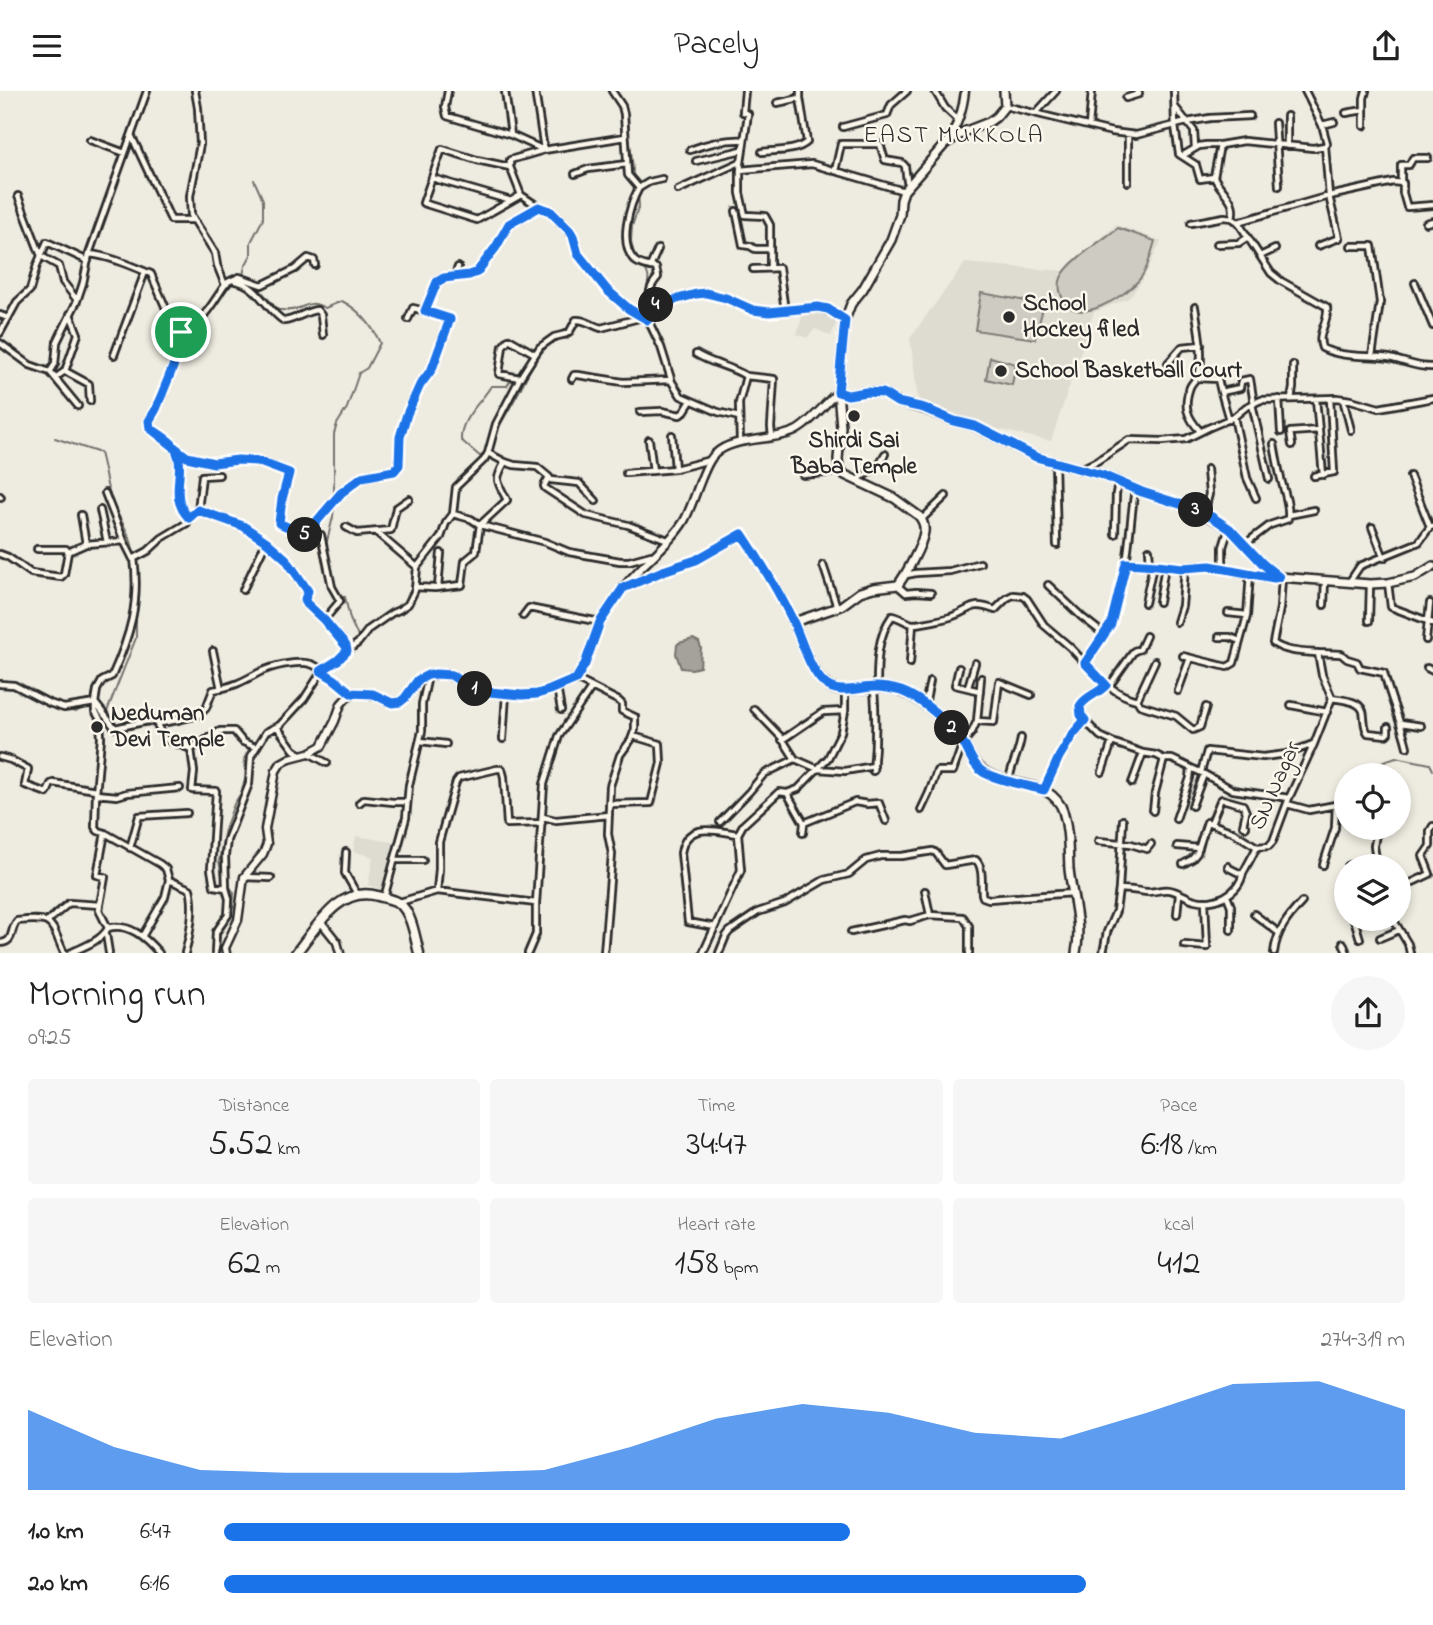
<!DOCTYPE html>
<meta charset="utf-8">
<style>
body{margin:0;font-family:"Indie Flower",sans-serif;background:#f6f6f6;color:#222;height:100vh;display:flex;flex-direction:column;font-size:26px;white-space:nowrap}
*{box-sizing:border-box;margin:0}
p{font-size:23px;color:#767676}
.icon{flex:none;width:38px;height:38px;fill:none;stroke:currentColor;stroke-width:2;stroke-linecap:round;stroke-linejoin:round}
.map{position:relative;height:862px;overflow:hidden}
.side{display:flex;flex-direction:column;background:#fff;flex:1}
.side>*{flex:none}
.fabs{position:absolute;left:1334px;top:672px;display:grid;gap:14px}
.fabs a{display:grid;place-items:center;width:77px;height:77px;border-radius:50%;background:#fff;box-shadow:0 4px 10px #0003;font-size:35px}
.pin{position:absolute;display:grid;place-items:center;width:60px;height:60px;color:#fff;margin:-30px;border:4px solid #fff;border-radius:50%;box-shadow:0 2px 7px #0007}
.km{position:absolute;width:35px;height:35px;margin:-18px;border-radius:50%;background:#222;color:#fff;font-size:19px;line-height:35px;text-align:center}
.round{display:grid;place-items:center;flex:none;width:74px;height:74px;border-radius:37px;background:#f6f6f6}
.head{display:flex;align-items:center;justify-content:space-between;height:119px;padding:0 28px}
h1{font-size:38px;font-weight:600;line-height:52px}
.metrics{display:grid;grid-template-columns:repeat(3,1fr);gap:10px;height:119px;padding:7px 28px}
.metrics div{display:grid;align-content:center;border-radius:7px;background:#f6f6f6;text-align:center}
.metrics b{font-size:35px;font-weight:600}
.metrics small{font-size:19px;font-weight:400}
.metrics p{font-size:19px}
.chart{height:196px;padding:14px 28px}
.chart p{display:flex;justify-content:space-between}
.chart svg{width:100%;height:126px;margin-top:7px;fill:#1a73e8;opacity:.7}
ul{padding:0 28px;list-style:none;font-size:23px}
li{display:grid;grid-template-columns:112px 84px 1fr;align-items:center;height:52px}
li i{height:18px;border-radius:9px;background:#1a73e8}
header{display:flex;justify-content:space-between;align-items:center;height:91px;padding:0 28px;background:#fff;font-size:32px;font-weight:600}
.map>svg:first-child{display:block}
.built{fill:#dedbd1}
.park{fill:#cecbc2;stroke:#7c7b76;stroke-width:2}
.water{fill:#a4a29a;stroke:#74726e;stroke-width:2}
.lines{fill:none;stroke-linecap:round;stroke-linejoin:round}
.stream{stroke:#74726e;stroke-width:2}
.minor-casing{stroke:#2b2b2b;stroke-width:10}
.tertiary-casing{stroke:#2b2b2b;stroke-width:11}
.secondary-casing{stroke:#2b2b2b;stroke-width:12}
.primary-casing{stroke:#2b2b2b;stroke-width:13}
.minor{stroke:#fbf7ec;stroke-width:4.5}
.tertiary{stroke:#fbf7ec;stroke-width:6}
.secondary{stroke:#fbf7ec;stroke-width:7}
.primary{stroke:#fbf7ec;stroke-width:8}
.route-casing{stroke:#fff;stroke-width:14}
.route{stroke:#1a73e8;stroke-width:9}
.poi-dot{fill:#2b2b2b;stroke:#fbf7ec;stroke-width:2.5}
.labels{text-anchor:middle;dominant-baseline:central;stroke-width:5;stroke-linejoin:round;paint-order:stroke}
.poi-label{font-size:23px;font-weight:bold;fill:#2b2b2b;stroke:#fbf7ec;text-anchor:start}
.street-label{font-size:23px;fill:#2b2b2b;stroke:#fbf7ec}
.neighbourhood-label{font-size:24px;letter-spacing:2px;fill:#2b2b2b;stroke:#fbf7ec}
</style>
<header><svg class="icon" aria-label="menu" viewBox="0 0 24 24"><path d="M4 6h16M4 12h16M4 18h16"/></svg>Pacely<svg class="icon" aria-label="share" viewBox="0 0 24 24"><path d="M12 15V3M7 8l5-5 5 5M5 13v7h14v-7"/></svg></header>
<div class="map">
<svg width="1433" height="862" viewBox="0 0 1433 862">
<rect width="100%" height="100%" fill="#eeebe0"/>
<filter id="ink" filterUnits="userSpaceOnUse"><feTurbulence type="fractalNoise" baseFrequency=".0143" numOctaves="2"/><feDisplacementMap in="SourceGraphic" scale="14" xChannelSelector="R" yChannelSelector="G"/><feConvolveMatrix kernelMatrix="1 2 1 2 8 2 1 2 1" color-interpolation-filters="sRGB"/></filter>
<g filter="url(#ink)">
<path class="built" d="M1116,134L1161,150L1143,188L1129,207L1094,221L1051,350L983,335L919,314L910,247L965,172L1064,180Z
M826,222L833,225L837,230L831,245L815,238L807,247L797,243L803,223Z
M356,745L397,752L384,799L368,794L373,766L353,760Z"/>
<path class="park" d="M1118,137L1155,150C1151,163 1147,181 1138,190C1125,205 1076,237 1063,208C1060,202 1058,194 1061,187C1067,171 1104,148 1118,137Z
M981,202L1044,213L1035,248L975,239Z
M990,266L1016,273L1012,294L986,288Z"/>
<path class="water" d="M693,548L699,551L701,557C700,563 701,569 700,576L692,578L681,577L676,563L677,554L679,552Z"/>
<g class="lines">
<path class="stream" d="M624,16C628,26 627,35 629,45C631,59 633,72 633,86
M638,101L639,115L632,135L631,150L634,164L641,171
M644,176C651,187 648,190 646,201C646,207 648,215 650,221
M246,186L243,184L245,175L251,164V151L263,128V109L254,89
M259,198L278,219C284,219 291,220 296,218C309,214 311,209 325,217L342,210C359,219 372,234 380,252L367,277L359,282L347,317L337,333L334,343V406
M495,344C501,331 509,319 516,306C527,287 542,245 568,248L580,232C586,234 590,237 596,238C607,241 630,233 641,229
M55,347L100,362C104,376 106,392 110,406C117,426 132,443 134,464
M482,367L461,349C460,327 481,312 491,295H507L510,290
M456,421L457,406
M325,458L333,426L334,412
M426,467C441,457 446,441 453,426
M339,504L345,506L350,528L361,552
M368,542L380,533
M1,595L16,597
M30,605L37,610L44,612
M307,607L317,591
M62,618L76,621L86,615
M106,623L136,547V515
M139,634C147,634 154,634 158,641
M275,634L296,613
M166,651L180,656
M1361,678L1396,666L1430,673L1433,679
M224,788L222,785L219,770L225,738L234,713L241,702L246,685L244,668L250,656L237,651L236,646
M217,862L220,843L229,828L233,815L234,802L228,793"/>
<defs>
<path id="minor" d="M195,0L198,17L200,53L190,105L191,124L215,162L217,174L225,194L228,191L239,186L262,194L295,178L308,167L314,169L315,174
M448,0L445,16L447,25L511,44L544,59
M505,0L511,44
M535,0L544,58
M612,0L622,15L624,23L628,84L639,97C629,115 618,154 635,170C641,175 649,175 656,177L658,186C646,200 650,204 652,221
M935,0L945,17L958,29
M1174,0L1175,35L1179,63L1196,74L1200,88L1214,86C1222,103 1237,107 1232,127L1238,131L1271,182L1281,190L1327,216C1329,232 1316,242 1322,257C1342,267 1367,264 1389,267C1404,270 1418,277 1433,276
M1126,7L1139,3L1138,0
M777,12L800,7
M1005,15L1112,41L1136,44L1187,31L1210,27L1250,25
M1175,16L1194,40L1195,57
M1036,22L1056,0
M1346,22L1364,19
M1275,32L1279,95
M1322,34L1334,31
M1089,35L1092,0
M1364,35V7L1366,0
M843,36L887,24L891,14L907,0
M1128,43V91
M132,46L171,129H193
M625,46L544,59L510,69V76L521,104L539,116L550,120L573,145L578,163L607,199L629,218L648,229L661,256L672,291L681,305L718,321L739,326
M90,49L125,62
M1287,55V25
M690,59C706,53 726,48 744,49
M762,61C777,59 796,61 807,51L800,7V0
M1182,65L1199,55L1206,54H1220L1244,50L1313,57L1325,55L1327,52L1322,34L1305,0
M696,70L742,59
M510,76L477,69L442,58L423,112L477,129L521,104
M740,79L748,23L743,21L745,0
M835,80L841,53H880L885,69L902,72L905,75L907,90L910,93
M575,83L588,78L627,73
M1214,86L1220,54
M432,87L508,109
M1401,91V74H1409L1413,67H1428
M639,97L649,91L662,88
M678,99L740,71
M18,105L41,165L59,175L63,191L77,209
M736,120L743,154L750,155L755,158H770
M1238,131L1329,105L1393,91L1403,92V102L1407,116L1433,114
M1191,132L1224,126L1232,127
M1426,132L1433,130
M1217,153L1239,152L1248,146
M1318,155L1339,147L1329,105L1325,55
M1351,155H1372L1380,211L1372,265
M89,163C110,165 131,175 151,183L178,245L177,266L156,318L149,330L150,337L187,366L214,372L238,369L257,370L289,382L282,408L279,432L305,444L341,402L362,386L394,380L399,374L400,346L407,323L420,294L432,278L450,228L425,220
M1260,165L1275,158
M650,176L658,158
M753,178L779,177L785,220C813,217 820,212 845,229
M770,178V134L765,125L745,124L740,102V79L812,73L904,100
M454,186L458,176
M235,190C258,193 266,219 284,230C296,229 305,220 317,219L321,224L323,244
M1415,192L1433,235
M1195,216C1198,236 1204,263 1199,282C1198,287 1192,291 1190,296C1183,315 1187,326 1200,340
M0,224L8,227
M408,228L413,217L425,220L437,191L444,187L469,184L477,181L496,156L509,133L539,116
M648,229L656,213L696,203L706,202L726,207L753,219L769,221L785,220
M0,242L17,211L30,199L37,174L47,151L88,170
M177,242C202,235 211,214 225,194L227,193
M0,252L30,274L50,281L55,273L57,251L77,210L83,192L89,163L147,0
M696,263C712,273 730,275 746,285L739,312L740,351
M114,264L145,181
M1168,272L1182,256L1201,254
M65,280L89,293L90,310
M50,281L78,315
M746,285L774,288L771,336L772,346
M55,287L65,280L78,243L70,223
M520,287L499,283L503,255L509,248L535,263
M1197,287L1218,288L1221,301
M572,288L574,284H578L623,291L671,289
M1279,308L1281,341
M1291,308L1293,297V274
M1316,308L1323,384
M1343,308L1351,339
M1252,313L1269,388
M640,321L662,320L680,324L684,321L691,310
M1234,326L1247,387L1256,407
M1229,329L1221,301L1240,297L1241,290L1250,288L1254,313
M672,344L675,378
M649,349L653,380
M1292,354L1290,341L1319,339
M173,355C188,381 167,404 189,427
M505,371L514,374L537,376L549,386L544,395L545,397L586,424L628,434L668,449
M1055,371L1057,454
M1081,378L1097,370L1129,349L1162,350L1186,348L1208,337L1234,326L1246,316L1261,309L1337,307L1351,309L1379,317L1433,307
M626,382L675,378L710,369
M219,384L202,385L198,419L243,435L271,454L286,468L308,500L305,508L306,512L341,547L346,555L347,560L338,569L322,580L304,608L280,634L266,641L251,665L249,693L227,749L225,765L226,797
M803,384L835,381L839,378
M1314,385L1334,381L1330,308
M1410,385L1430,436
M549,386L551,389L579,392L596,410
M857,389L878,375L885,363
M1135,398C1131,423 1130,448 1126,472L1183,477L1210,475L1274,487L1278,486
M105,402L124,450
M0,405L1,406
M100,419L107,451
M453,423L471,428L480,434L545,451L569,461L620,470H629L651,464
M1204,423L1209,403L1207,378
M81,424L86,453
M1289,424L1314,419
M922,428L946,405
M346,436L357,442L391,439L396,417L409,408
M1372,436L1384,467
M376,441L417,476
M1115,443L1116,403L1118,392
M306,444H321L332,496L340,510L324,529
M1245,453L1270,434L1288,428C1290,414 1284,401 1281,388C1278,376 1276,364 1274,353
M37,458H66L68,461
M1149,459L1150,473
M0,463L8,466L31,482L61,486L64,483L68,461L86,453L124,450L133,468L148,460L162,447L187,432L189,427L198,419
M134,467C140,512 130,545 112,585L102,590L97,599L95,612V620L100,628L101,647L96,703L117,705L127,702L180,697
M1126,472L1111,533L1085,572C1100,588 1115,604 1137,609L1140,614L1176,625L1193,639L1200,636L1206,616
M823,474L837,516
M1223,477V456L1229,437
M906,484L916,482L950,480L980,472
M1350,490L1360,475L1412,454L1419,451L1430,436L1433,435
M1388,492L1391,516L1433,532
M1048,494L1082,526L1105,544
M898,495L906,502L916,501L931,502
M415,496L435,497L462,494L465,470L476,461L480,434L507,409C497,390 494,390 505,371L488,362
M438,496L441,462
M626,496L663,480L696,469L742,444L776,496L793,531
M243,499L266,451
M1159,511L1165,475
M1145,512L1153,474
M1324,514L1325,489
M1228,522L1247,524
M523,525L529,517L600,531
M1369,530L1370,493
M1177,531L1182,515L1185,477
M1219,546H1230L1240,550
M1426,549L1430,512
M213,560L221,598
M347,560L358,552L369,538L392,522L399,519L408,513L415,499L417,476L441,446L446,432L453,423L456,396L484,369L488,362L496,333L520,287L540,256L554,246L566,243L570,240L576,229C586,228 592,235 601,237L643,226
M1318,562L1341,563L1347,568L1357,571L1360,577L1384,582C1390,607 1401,630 1407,656
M1183,565L1227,576L1234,572L1247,525L1250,482
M910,572L913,533
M959,577L955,594L980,600
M1427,577L1433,580
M576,588L619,610L622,613V620L635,626V638L631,649L620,664L610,695L608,743L612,763L604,862
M0,593L14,594L49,612L64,617L95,612
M557,596L561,619
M877,596C877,571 877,546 892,525C900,526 906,532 913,533C920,533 946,528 953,525C973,518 971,510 995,519L1007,507L1013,504L1023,505L1027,508L1044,534L1070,556L1085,572
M968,596L975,572
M1178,600L1190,567
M1332,607C1341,609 1359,609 1363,620C1365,628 1363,635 1368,642L1386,644L1388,642V636
M1137,609L1155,570
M96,613L115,637L148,630L161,632L178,629L199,624L206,617L213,599C232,596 242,591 258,582C271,575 298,569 311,573C323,577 341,594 351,602
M925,614L930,590
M1291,614L1327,621
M754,618L781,646L795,668L818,678L845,680L874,675
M977,630L994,631L999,591L1031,604
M1085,630L1080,619C1082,606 1098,604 1106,594H1110L1134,560L1140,558L1146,545
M156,632L165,648L191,658L194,681L192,699L216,700L211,778L214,795L226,797L229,808L228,824L216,841L215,862
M1401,632L1421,635
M277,636L294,659L302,664
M503,648L506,603
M782,649L823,621L845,620
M420,650L446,653
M191,658L220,640H234L243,651L255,656
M309,662L327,672
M0,666L11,669L28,678L25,694L47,702L51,693L53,692L96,699
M873,680C876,652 876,625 874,597
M1102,681L1112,651
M1201,681L1207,660L1263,666L1287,663L1313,653
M1382,684V682
M1009,690C1011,673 1019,663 1021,647
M1132,692L1143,662
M1045,699L1059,666L1073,643L1085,630L1100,645L1112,651L1143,662L1156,664L1164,668H1172L1204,683L1233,699L1289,707
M787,702L798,698L828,667L841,641L845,620V600
M96,703L95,736L98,740L105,742L160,773L166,778L169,789L190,798C195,816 190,845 185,862
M359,712L364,708L393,711H407
M609,713L651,712L661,672L660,653L633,645
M1287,713L1309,719L1346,712
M1192,715L1204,683
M921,719L929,702L937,680H953L963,652L972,641L977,630L981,587
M1153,720L1155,702L1164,668
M543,726L556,729L609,724
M1176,728L1190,687L1191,677
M720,731L749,701L764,683L795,668
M804,732L855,711L867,713L879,712L886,730
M1211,732L1220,710L1222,708L1243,714L1246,721L1243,734L1246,736
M1377,737L1374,755L1377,775
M105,742L97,784L105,786L99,819L108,837
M1098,750L1131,753L1147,758L1151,753
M1177,755L1199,757
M130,757L139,725L187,722
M346,761L345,782L357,803
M394,769H423
M1183,773L1192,768L1197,762L1207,731L1233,741L1257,756
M1323,774L1335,737L1336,713
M1228,775L1229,777L1241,783L1242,785
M1348,775L1350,774L1364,775
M1346,782L1344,791L1346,796
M244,786L271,787
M1119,798L1123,729
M1398,798L1430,783L1423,765L1430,755V740L1433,735
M437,800L439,778V751L456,691L459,687L497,678H502L504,686L507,733L542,732
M1227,805L1231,815V839
M384,807L406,727L409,694L422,640V613L428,585
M400,811L437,800L536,812
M1177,823L1179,803
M1254,823L1279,842
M930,824L963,826L969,835V862
M1354,828L1360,848
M1393,828L1408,853L1410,862
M48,830L69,812L100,814
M715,836L688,831L681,762C686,730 715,740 738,743
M851,841L905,829L910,830L930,824L925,800
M106,843L109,862
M143,844L165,806L169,789
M1380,847L1399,839
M0,852C15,851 9,840 17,830C55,826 50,831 64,862
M1343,852L1347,862
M1184,854L1207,856L1205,810
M70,862C83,856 101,850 108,837C129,831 146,847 159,862
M528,862L536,843V812L544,693L559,645L592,596
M703,862L741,779L738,743L743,734L779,701L787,702L804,732L803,742
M719,862L726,845L730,840L758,821L785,812L824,789L849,783L866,769L881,765H902L933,760L936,762L945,774L976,769C984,777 981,793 982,803L983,806L989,808L1073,802
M1103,862L1107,841L1116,820L1119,798C1129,798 1138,800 1147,801C1154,801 1162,798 1169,799C1178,800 1187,807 1195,809C1215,814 1239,803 1243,782L1257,756L1269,755L1273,750L1289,707L1314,653L1332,607L1322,584L1318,562C1303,561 1285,561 1273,552L1280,517L1282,487
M1274,862C1276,841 1288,826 1302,811"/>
<path id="tertiary" d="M947,50C958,35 963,19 965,0
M321,831L337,851L340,862
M226,862L225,857L238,829L244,786L263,763L267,753L265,738L276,680L281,672L290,667L309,662L322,655L335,630L341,613L351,602C357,603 365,602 372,603C380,605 387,613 396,611C414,608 410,584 438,583C453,582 462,594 476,598C492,603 518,605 534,603C545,602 571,593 577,585C590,570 591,549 600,532C605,521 614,511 620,501C638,475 668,456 684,430C694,413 703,374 715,363C733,345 772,351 795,340C810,333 825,312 838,301"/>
<path id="secondary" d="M1004,0L1005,15L996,26L989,31L966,40L945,53L904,100L901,109L900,124L891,149L863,198L851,213L845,229L838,301L841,336L838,368L839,377L845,384L894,407L919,425C923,430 925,434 924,441C922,455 906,483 898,494L873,497L860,501L841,515L794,531C801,550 813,591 834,598C843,601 851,599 860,598C874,596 889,595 902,601C922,608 952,634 963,651C968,659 970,668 977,674C994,692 1024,690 1046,700C1054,705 1060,711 1063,720C1069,739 1068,758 1069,778C1072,806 1082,834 1076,862
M838,301L848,304L866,301L883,302L897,311L924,318L954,330L974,335L1036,366L1102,384L1142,401L1186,415L1212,427L1230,438L1263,473L1279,486L1370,493L1388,492L1415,486L1433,475"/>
<path id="primary" d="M296,862C317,836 339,794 378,805C385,807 393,808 399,812C412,822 415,847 419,862"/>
</defs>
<use href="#minor" class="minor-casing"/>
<use href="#tertiary" class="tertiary-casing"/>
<use href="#secondary" class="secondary-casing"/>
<use href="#primary" class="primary-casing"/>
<use href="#minor" class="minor"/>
<use href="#tertiary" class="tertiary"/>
<use href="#secondary" class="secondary"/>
<use href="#primary" class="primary"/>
</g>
</g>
<g class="lines" filter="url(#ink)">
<defs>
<path id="route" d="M181,241L178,245L177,266L156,318L149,330L150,337C157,342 166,347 172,353C191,377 165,402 189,427L198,419L243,435L267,451L286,468L308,500L305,508L306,512L324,529L346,555L347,560L338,569L321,580L334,588L351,602L373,603L392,612L400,611L405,607L418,589L428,584L436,583L451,584L464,593L476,598L489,601L522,604L537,603L550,599L576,588L585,573L600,531L623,497L663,480L696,469L742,443C760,470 777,497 791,526C801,546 808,577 824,592C838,605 859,596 875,596C883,596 894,598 901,600C921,607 951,633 962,650C969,660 972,674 983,681C997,689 1028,695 1044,699L1059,666L1073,643L1085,629L1081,624L1080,615C1086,605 1098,603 1106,594L1085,572L1111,533L1126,472L1157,474L1183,477L1210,475L1274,487L1279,486L1263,473L1230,438L1212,426L1186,415L1142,401L1102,384L1036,366L975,335L954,330L924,317L897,311L883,302L866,301L848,304L838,301L845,229L828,218L818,216L769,221L753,219L726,207L706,202L696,203L656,214L648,229L629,218L607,199L578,163L573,145L570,140L550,120L539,116L509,133L496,156L477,181L469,184L444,187L437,191L425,220L450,228L432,278L420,294L407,323L400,346L399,374L394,380L362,386L341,402L305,444L279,432L282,408L289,382L257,370L238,369L214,372L187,366L150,337L149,330L156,318L177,266L178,245L177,242L181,241"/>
</defs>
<use href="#route" class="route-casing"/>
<use href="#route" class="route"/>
</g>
<g class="poi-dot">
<circle cx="1009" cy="226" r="7"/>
<circle cx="1001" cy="280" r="7"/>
<circle cx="854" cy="325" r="7"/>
<circle cx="97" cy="636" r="7"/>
</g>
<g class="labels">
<g class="poi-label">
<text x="1023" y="213">School<tspan x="1023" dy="26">Hockey filed</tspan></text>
<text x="1015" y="280">School Basketball Court</text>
<text x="854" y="350" text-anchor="middle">Shirdi Sai<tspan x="854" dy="26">Baba Temple</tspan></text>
<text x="111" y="623">Neduman<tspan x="111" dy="26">Devi Temple</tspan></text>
</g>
<g class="street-label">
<text transform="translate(1276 695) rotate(-66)">SN Nagar</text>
</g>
<g class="neighbourhood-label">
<text x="954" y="45">EAST MUKKOLA</text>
</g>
</g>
</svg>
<div class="fabs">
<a><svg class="icon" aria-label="locate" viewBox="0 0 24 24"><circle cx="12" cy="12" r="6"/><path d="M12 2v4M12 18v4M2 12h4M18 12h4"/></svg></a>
<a><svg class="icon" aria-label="layers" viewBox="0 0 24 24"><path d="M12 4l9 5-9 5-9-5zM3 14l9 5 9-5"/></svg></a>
</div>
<div class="pin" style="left:181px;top:241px;background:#1e9e55"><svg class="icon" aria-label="arrive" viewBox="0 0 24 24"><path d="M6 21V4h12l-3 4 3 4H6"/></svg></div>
<b class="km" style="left:475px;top:598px">1</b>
<b class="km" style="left:952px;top:637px">2</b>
<b class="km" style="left:1196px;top:419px">3</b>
<b class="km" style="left:656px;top:214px">4</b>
<b class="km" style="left:305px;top:444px">5</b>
</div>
<section class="side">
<div class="head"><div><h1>Morning run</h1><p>09:25</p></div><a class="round"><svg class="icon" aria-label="share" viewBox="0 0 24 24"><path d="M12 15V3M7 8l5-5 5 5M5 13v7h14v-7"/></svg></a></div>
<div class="metrics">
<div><p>Distance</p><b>5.52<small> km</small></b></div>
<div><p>Time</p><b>34:47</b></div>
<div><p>Pace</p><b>6:18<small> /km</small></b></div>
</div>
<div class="metrics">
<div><p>Elevation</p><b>62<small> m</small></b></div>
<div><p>Heart rate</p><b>158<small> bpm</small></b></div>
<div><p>kcal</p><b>412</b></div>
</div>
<div class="chart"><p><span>Elevation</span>274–319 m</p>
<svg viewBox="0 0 160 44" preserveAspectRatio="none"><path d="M0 44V16L10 29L20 37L30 38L40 38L50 38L60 37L70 29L80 19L90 14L100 17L110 24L120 26L130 17L140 7L150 6L160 16V44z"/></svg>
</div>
<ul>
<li><b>1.0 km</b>6:47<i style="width:53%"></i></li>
<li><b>2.0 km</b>6:16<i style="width:73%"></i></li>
</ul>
</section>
